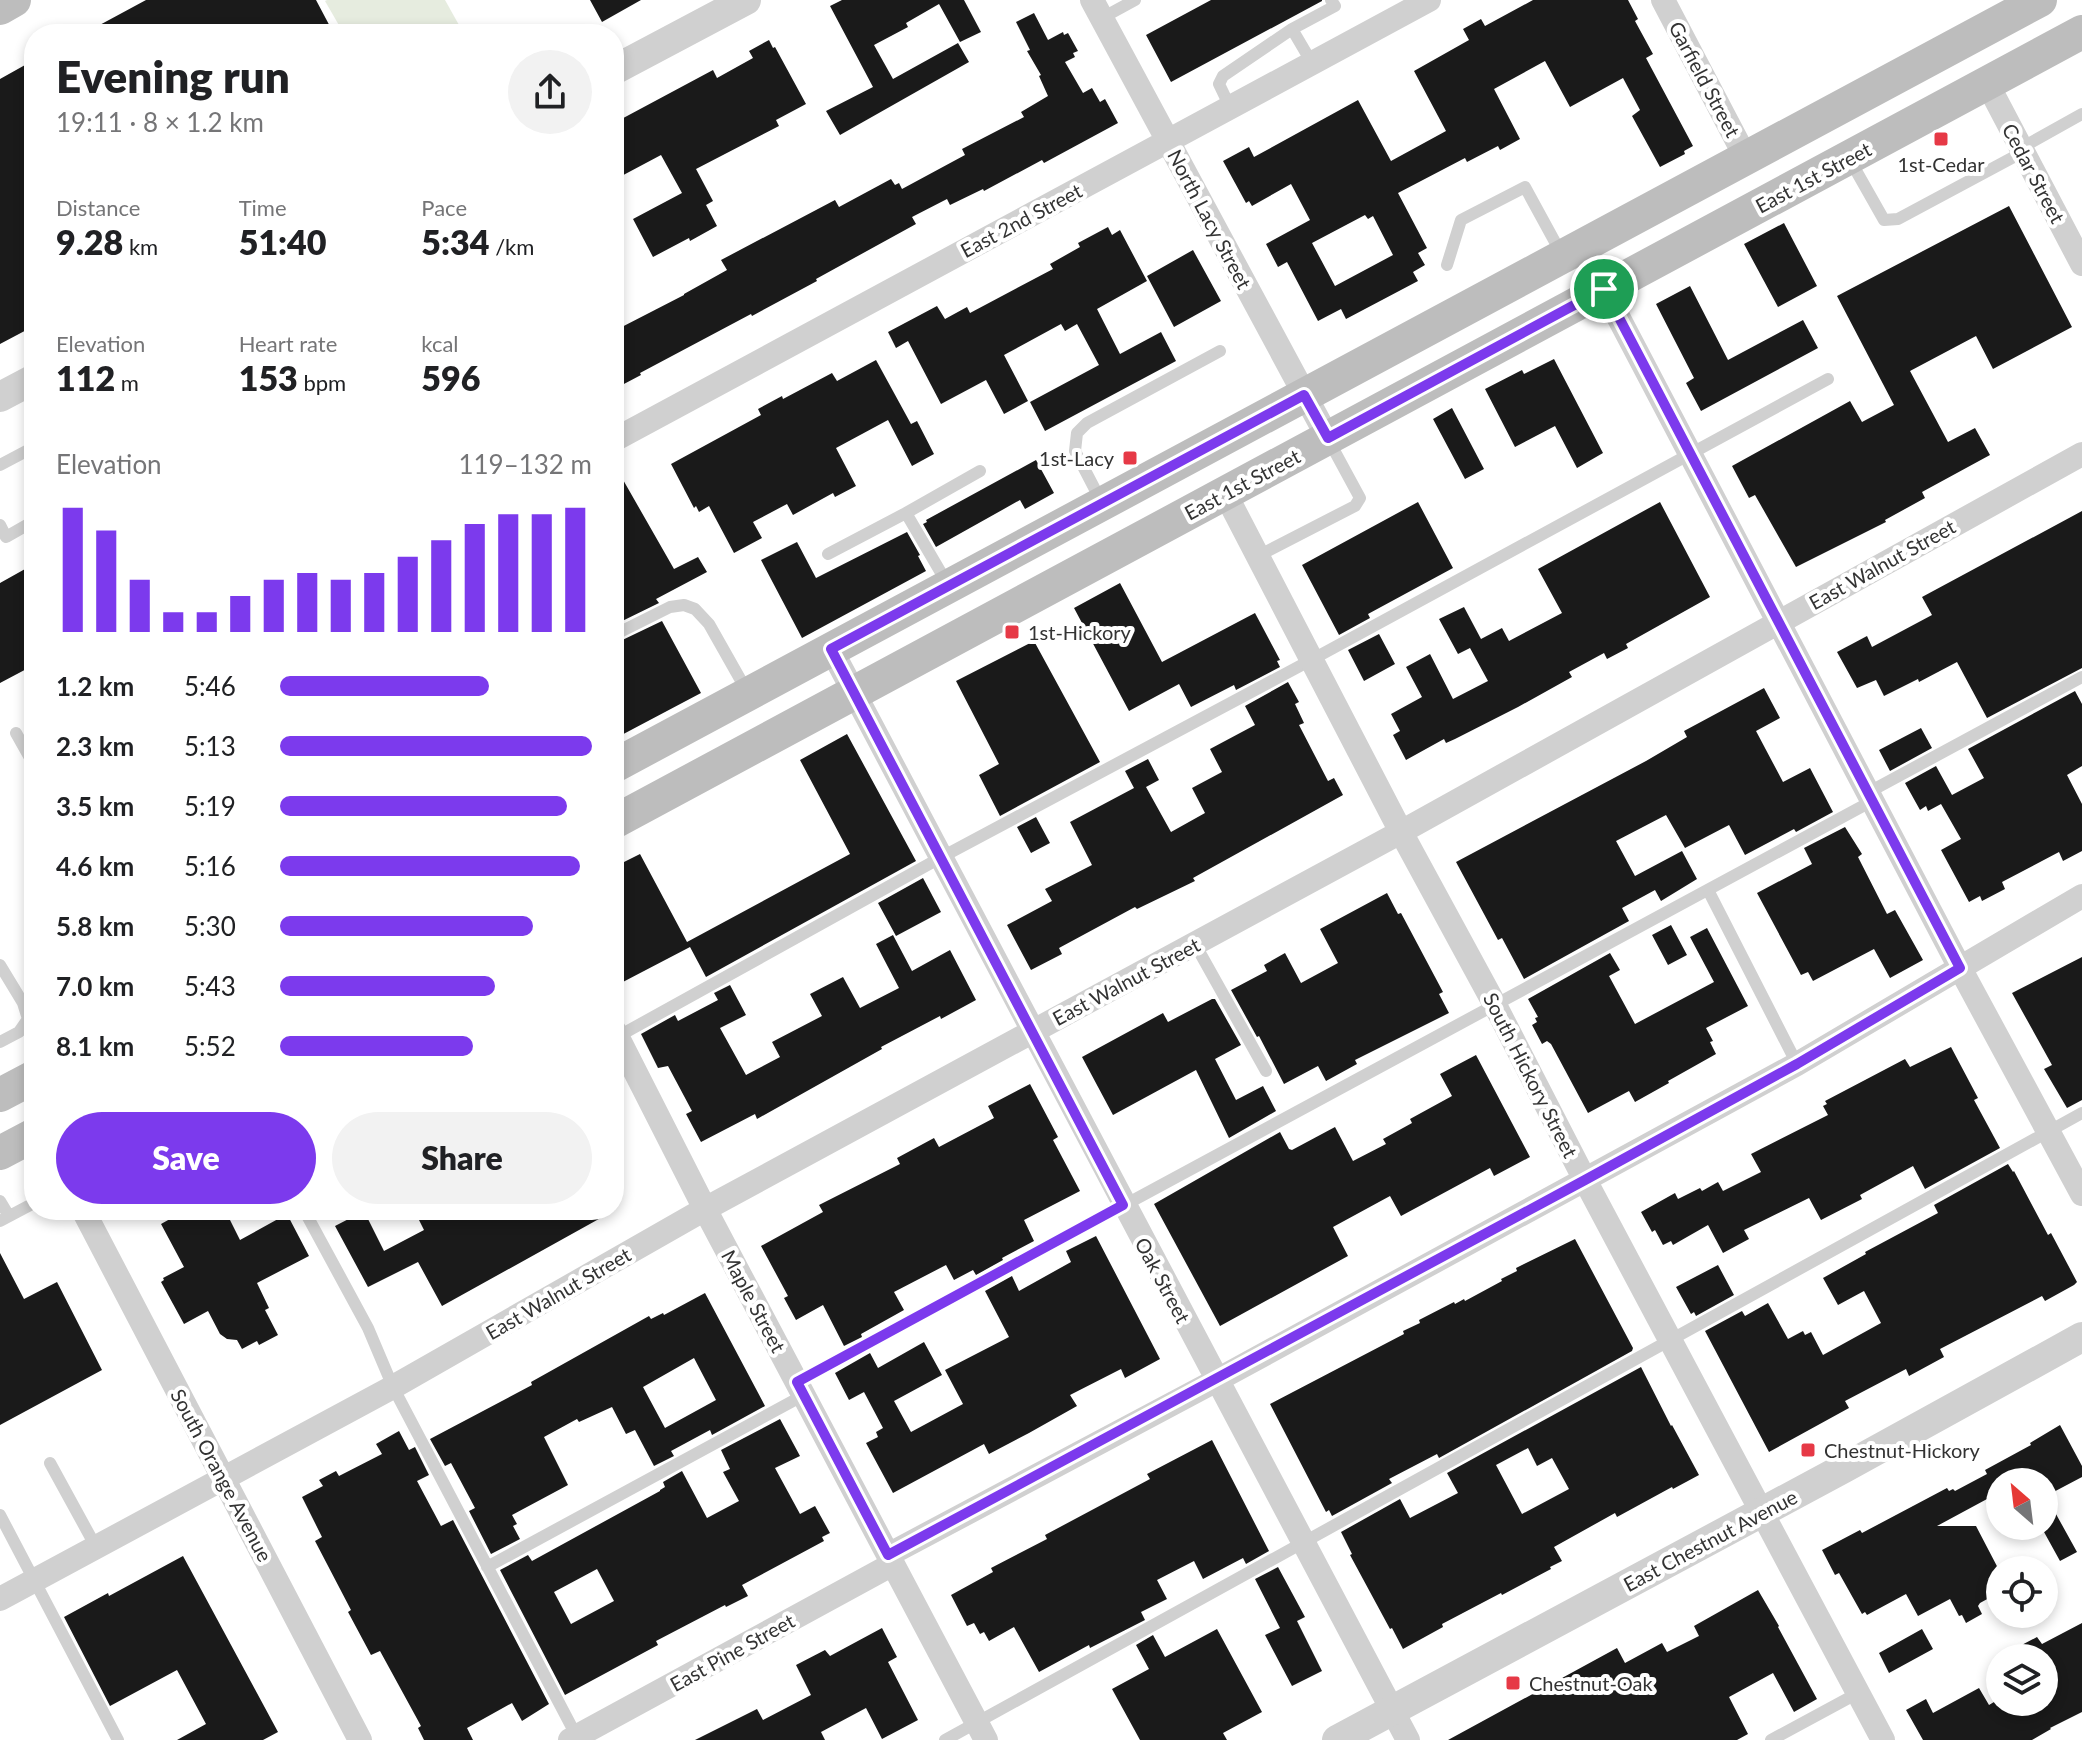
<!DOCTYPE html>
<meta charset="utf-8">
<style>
body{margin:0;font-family:Lato,sans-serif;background:#f2f2f2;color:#202124;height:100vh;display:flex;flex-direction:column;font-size:30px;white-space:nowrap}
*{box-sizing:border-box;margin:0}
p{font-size:26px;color:#757577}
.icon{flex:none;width:44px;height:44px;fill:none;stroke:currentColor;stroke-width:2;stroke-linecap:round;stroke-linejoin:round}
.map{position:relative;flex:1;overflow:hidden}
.details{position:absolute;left:24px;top:24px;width:600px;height:1196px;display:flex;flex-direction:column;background:#fff;border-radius:32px;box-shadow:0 4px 12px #0003}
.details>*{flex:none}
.needle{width:52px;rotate:332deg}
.controls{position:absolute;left:1986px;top:1468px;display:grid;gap:16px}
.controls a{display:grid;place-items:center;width:72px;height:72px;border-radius:50%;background:#fff;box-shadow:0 4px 12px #0003;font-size:40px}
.pin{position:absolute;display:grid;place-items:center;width:68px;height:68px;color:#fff;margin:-34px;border:4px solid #fff;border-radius:50%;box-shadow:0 2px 8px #0007}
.round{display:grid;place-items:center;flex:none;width:84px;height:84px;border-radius:42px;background:#f2f2f2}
.headline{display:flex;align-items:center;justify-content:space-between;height:136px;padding:0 32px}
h1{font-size:44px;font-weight:800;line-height:60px}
.figures{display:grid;grid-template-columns:repeat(3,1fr);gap:12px;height:136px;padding:8px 32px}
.figures div{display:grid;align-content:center}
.figures b{font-size:34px;font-weight:800}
.figures small{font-size:22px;font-weight:400}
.figures p{font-size:22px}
.chart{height:224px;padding:16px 32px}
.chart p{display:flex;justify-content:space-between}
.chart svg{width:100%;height:144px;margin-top:8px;stroke:#7c3aed;stroke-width:6}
.cta{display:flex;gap:16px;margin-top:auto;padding:16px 32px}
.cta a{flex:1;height:92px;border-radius:48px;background:#7c3aed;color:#fff;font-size:32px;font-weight:800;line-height:92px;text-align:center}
.cta a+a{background:#f2f2f2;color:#202124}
ul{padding:0 32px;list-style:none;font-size:26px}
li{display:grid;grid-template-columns:128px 96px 1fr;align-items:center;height:60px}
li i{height:20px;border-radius:10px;background:#7c3aed}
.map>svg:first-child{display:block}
.green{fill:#e6ecdf}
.building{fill:#1a1a1a;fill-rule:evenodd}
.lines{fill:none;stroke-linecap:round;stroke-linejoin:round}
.service{stroke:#d0d0d0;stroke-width:12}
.minor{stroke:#d0d0d0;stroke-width:24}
.tertiary{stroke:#d0d0d0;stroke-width:30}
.secondary{stroke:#bdbdbd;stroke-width:34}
.route-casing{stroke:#fff;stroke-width:16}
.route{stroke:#7c3aed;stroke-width:10}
.poi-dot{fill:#e63946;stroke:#fff;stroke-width:3}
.labels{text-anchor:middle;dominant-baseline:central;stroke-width:8;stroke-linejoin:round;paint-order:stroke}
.street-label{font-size:20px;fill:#333;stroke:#fff}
.poi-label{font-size:20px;fill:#333;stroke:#fff;text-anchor:start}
</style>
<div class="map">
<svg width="2082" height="1740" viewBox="0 0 2082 1740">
<rect width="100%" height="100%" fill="#fff"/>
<path class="green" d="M327,0H445L464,34H344L325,1Z"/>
<path class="building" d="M146,0H316L334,34H83Z
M590,0H641L602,22Z
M842,0H964L981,32L960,42L939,4L906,23L908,27L874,45L893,79L958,43L969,62L840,135L826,111L873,87L830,6Z
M1211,0H1322V1L1171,82L1146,35Z
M1533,0H1628L1638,19L1635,21L1653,54L1646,58L1693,146L1684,151L1685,154L1660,167L1632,116L1640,110L1623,78L1570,107L1545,61L1494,89L1520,139L1500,150L1498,146L1467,162L1465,158L1398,193L1427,248L1418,253L1425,265L1413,272L1418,281L1346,319L1341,309L1318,321L1287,262L1278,267L1266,244L1310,220L1291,184L1252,206L1249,201L1246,203L1223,161L1249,147L1254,157L1358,100L1391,161L1446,131L1414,71L1469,40L1463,29L1481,19L1485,26ZM1365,215L1368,219L1373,216L1393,255L1335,286L1312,243Z
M1034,13L1048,40L1063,32L1064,35L1068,33L1078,51L1073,53L1075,57L1065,62L1083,93L1092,88L1100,102L1105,99L1118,123L1044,163L1042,160L984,191L983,189L950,205L947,199L912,217L916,224L816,279L817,281L752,316L751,314L640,373L641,375L622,385L620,381L614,384V331L684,295V294L727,270L721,260L835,200L839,207L891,179L895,185L899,183L902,189L965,155L962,149L1024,117L1021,112L1048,96L1039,76L1041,75L1027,51L1030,50L1016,22Z
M769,40L773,48L775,47L806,104L776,120L779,126L696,169L713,201L706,205L717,226L690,241L689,238L653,257L633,219L682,193L661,155L614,180V123L713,70L717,78L753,58L749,51Z
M34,60V326L0,344V79Z
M2009,206L2072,327L1993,369L1976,336L1910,371L1948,442L1975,428L1990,455L1922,492L1925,498L1885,520L1886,522L1796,567L1755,495L1749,498L1732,466L1850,401L1862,422L1894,405L1837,296Z
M1784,223L1817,286L1778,307L1744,244Z
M1108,227L1112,235L1120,230L1147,281L1097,309L1120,354L1161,332L1176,361L1045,431L1030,402L1099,365L1077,324L1065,331L1061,324L1004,355L1028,401L1004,414L986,380L941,404L908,341L896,348L888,332L937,306L945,319L967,307L970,313L1053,269L1050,264L1080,247L1078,243Z
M1193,250L1221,301L1174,327L1147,276Z
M1690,286L1728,360L1803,320L1818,348L1701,411L1686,383L1694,378L1656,304Z
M1554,359L1603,453L1577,468L1555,426L1515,447L1485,389L1522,370L1524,374Z
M876,360L911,424L917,421L934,454L912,466L888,420L836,448L856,486L835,497L833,493L793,515L787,504L753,522L762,538L734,553L709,506L699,512L696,506L694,508L671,464L761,415L758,409L782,396L783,399L832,373L837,381Z
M1452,408L1484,469L1465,479L1433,419Z
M1036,460L1054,493L1025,509L1020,500L936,547L923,524L927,522L926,520Z
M614,464L674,569L698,557L707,572L656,599L659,603L614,625Z
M1418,502L1453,568L1368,614L1370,618L1339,635L1302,565Z
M1660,502L1710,597L1626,644L1628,648L1607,659L1604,653L1569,672L1572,677L1518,707L1455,739L1446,743L1444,739L1406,760L1393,735L1400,731L1391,714L1422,697L1406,667L1430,654L1453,699L1488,681L1470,648L1458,654L1439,619L1464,607L1481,639L1502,628L1509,641L1562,613L1538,569Z
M2082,511V668L1987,718L1957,662L1919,682L1918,679L1884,696L1876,680L1857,688L1837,652L1867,636L1872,647L1932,615L1922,597Z
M907,532L920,555L918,556L926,571L802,638L761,560L797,542L816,578Z
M34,564V665L0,683V583Z
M1120,583L1162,662L1255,613L1280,660L1277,661L1280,667L1236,690L1234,685L1191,707L1179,684L1129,711L1074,608Z
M662,621L701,693L614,739V644Z
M1379,634L1395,664L1364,681L1348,650Z
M1034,641L1100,762L1000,816L979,775L999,764L956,681Z
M1288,682L1299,702L1295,704L1304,723L1299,725L1328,781L1334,778L1343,795L1193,878L1195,881L1137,909L1135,907L1059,948L1062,954L1031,970L1007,925L1052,901L1045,889L1092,865L1070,822L1134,788L1125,771L1148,759L1159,780L1146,787L1171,832L1205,813L1192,788L1222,772L1210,749L1255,725L1245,706Z
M1764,688L1780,718L1756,731L1783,782L1810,768L1833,812L1796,832L1794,829L1745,855L1729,825L1685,848L1666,815L1616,841L1635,876L1682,851L1697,879L1661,901L1655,890L1622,908L1629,921L1524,979L1502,938L1498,940L1456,862L1646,761L1687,737L1684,731Z
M2075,691L2082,704V766L2067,775L2082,804V851L2063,861L2059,852L2002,882L2005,889L1982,901L1980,896L1969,902L1941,850L1961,839L1941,804L1928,811L1926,806L1920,810L1905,783L1936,766L1952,795L1984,778L1968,749Z
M1921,728L1932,748L1890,771L1879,750Z
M847,734L916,861L706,977L690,947L621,983L614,964V867L640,854L687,942L850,854L800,760Z
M1036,817L1050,843L1031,853L1017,827Z
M1845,827L1862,854L1858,857L1887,914L1895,910L1923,960L1890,978L1874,949L1813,981L1808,972L1801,975L1757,893L1812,864L1804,848Z
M923,878L941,912L896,936L878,903Z
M1387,893L1398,914L1401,913L1443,992L1439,994L1449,1013L1355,1060L1357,1064L1326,1081L1318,1066L1284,1084L1259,1036L1257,1037L1231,990L1267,971L1264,965L1285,953L1301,983L1338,963L1320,929Z
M1671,925L1687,955L1668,965L1652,935Z
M1707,928L1748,1006L1706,1028L1713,1041L1710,1042L1716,1054L1668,1081L1669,1083L1635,1102L1629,1091L1588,1113L1551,1044L1547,1041L1542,1044L1532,1025L1537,1022L1535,1018L1538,1017L1528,999L1610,953L1620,970L1609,976L1635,1024L1714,982L1690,937Z
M893,935L912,971L950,950L976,1000L941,1019L940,1016L881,1047L882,1049L757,1119L755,1114L701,1142L686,1114L692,1111L668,1066L658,1068L641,1034L675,1015L678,1021L718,1000L714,993L730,985L746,1015L720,1028L746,1075L780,1057L772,1042L822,1016L810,994L843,977L860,1008L899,988L876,944Z
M2082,957V1100L2067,1108L2044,1069L2052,1065L2012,993Z
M1212,999H1215L1241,1045L1215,1059L1236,1100L1263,1086L1276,1111L1229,1138L1196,1070L1113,1115L1082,1057L1163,1013L1168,1022Z
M1951,1047L1978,1098L1974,1100L2000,1148L1925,1189L1913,1166L1860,1195L1862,1199L1821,1220L1809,1198L1744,1230L1749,1239L1723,1253L1708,1225L1673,1245L1671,1241L1663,1245L1655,1230L1652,1232L1641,1212L1675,1193L1678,1199L1700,1188L1702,1191L1718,1182L1723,1191L1761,1172L1751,1154L1828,1115L1823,1106L1827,1104L1825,1101L1905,1059L1910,1067Z
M1476,1055L1530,1157L1494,1176L1490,1168L1401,1216L1390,1196L1333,1227L1348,1256L1220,1326L1154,1204L1280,1132L1289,1149L1292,1150L1335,1127L1353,1161L1386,1144L1383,1139L1412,1123L1410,1119L1452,1096L1440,1074Z
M1030,1084L1058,1137L1053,1140L1080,1191L1024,1220L1034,1241L1002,1258L1003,1260L976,1275L973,1270L954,1280L946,1265L894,1292L904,1310L861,1334L862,1337L844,1346L823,1305L796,1320L784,1298L788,1296L761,1246L823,1212L819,1205L900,1164L897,1158L934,1138L939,1147L994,1118L988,1106Z
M2008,1164L2013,1172L2014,1171L2048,1235L2051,1233L2077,1282L2074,1285L2045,1301L2042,1296L1940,1349L1944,1357L1909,1376L1906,1369L1845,1401L1849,1408L1769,1452L1705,1331L1742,1311L1745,1316L1768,1303L1788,1339L1803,1331L1805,1335L1811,1332L1823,1355L1881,1323L1864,1291L1838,1305L1823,1278L1866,1254L1865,1252L1938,1213L1934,1205Z
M186,1210H225L240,1240L287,1214L309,1256L257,1283L269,1308L265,1310L278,1335L259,1345L257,1341L242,1349L237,1340L227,1339L220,1334L208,1311L184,1324L161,1282L164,1280L163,1278L184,1267L161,1224Z
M414,1210H516L521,1220L541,1210H615L442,1306L418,1262L368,1287L335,1226L364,1211L384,1251L424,1230Z
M1096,1236L1160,1359L1125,1378L1121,1369L1070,1395L1077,1406L1029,1433L989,1454L984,1444L893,1493L866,1443L878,1437L876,1432L883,1428L864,1392L849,1400L835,1373L870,1353L878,1368L924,1342L942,1375L894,1401L911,1432L963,1404L945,1370L1009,1337L985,1291L1012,1276L1019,1291L1071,1262L1066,1251Z
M1575,1239L1633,1348L1632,1351L1439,1458L1437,1454L1389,1479L1392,1483L1332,1516L1329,1510L1326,1512L1270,1404L1404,1334L1403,1331L1420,1323L1419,1320L1454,1302L1455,1304L1464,1299L1465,1301L1502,1281L1501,1279L1517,1271L1516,1268Z
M0,1253L24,1299L57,1282L102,1370L0,1425Z
M1718,1265L1734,1295L1696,1316L1694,1312L1691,1314L1676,1287Z
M705,1293L765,1406L712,1435L710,1430L671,1451L674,1456L654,1466L635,1430L626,1434L612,1407L579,1422L577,1419L544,1437L568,1485L512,1515L517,1524L513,1526L520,1539L491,1554L469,1511L475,1508L451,1463L445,1466L430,1439L532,1385L531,1382L649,1316L651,1319L663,1313L664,1315ZM694,1358L716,1400L665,1428L643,1387Z
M1641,1367L1671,1426L1672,1425L1699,1475L1673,1489L1672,1487L1617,1517L1615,1513L1554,1547L1562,1561L1550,1567L1551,1569L1502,1595L1501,1593L1442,1624L1443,1627L1403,1649L1392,1628L1390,1629L1350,1555L1352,1554L1341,1532L1400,1499L1410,1518L1458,1493L1447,1473ZM1528,1448L1537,1466L1552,1458L1569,1489L1522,1514L1496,1465Z
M780,1419L800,1456L775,1468L800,1514L815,1506L830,1533L822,1537L824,1541L742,1585L748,1596L726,1607L725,1605L656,1641L658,1645L565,1695L500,1570L528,1555L532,1561L660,1491V1490L665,1487L663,1482L682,1471L707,1518L739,1501L723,1472L730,1469L721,1450ZM597,1569L614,1601L571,1624L554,1592Z
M2060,1425L2082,1466V1477L2046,1496L2077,1552L2060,1561L2044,1532V1482H2000V1492L1937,1526H1976L2000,1572V1592L1980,1603L1978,1606L1982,1614L1966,1623L1962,1615L1959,1616L1950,1599L1918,1616L1906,1594L1867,1615L1865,1612L1862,1614L1839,1573L1835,1575L1822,1550L1860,1530L1862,1533L1947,1488L1949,1491L1953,1489L1955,1491L1987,1474L1985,1470L2031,1445L2030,1443Z
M399,1431L409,1450L415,1447L429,1475L417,1481L441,1526L453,1520L549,1704L522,1721L512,1703L467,1728L473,1740H424L418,1728L421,1726L380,1651L371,1655L348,1612L351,1610L315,1541L322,1537L302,1497L323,1486L319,1480L336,1471L339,1476L382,1454L376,1444Z
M1212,1440L1269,1551L1246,1564L1243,1558L1203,1579L1194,1561L1157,1580L1167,1599L1141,1612L1145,1620L1090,1648L1089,1645L1039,1672L1014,1627L989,1641L984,1632L980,1634L974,1623L967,1626L951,1595L993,1572L991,1568L1047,1539L1045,1535L1150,1479L1147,1474Z
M183,1556L278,1732L263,1740H177L206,1724L177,1670L110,1706L64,1617L108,1593L109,1596Z
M1278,1567L1305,1617L1297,1621L1322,1671L1292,1686L1265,1635L1280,1628L1255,1579Z
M1758,1590L1779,1626L1778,1627L1817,1699L1794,1712L1773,1673L1729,1697L1748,1734L1737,1740H1448L1617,1648L1625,1663L1662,1643L1667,1652L1699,1636L1694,1626Z
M2082,1623V1712L2050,1728L2051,1729L2032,1740H1923L1906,1710L1926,1699L1933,1713L1979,1688L1989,1705L1994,1702H2044V1658H1997L2037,1637L2042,1644Z
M882,1628L897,1657L888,1662L918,1720L882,1739L866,1708L821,1732L825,1740H695L757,1709L763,1720L811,1695L796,1665L825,1650L830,1656Z
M1217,1629L1262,1712L1223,1733L1227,1740H1140L1112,1689L1149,1669L1136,1645L1153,1635L1165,1657Z
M1922,1629L1933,1649L1889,1673L1879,1653Z"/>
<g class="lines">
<path class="service" d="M1102,18L1135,0
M1292,29L1335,6L1331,0
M1230,107L1219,84L1223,76L1292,29L1312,63
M2021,148L2082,114
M1850,160L1884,220L1898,219L2023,152
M1447,265L1461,220L1525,187L1561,253
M0,465L34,447
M1101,501L1075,451L1077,433L1087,423L1220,351
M0,525L6,537L34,521
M828,554L906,513
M1258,556L1355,506L1360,498L1328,439
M947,583L906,513L980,471
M614,635L670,607L684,605L695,609L709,624L748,693
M16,733L34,765
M1869,792L2082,677
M1708,890L1797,1064
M1195,944L1266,1071
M0,965L23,1003L28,1019L19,1032L0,1042
M617,1037L940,858L1313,659L1828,379
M0,1201L9,1216
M304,1210L368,1328L393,1387L577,1737
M0,1221L34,1203
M797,1382L1874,800
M50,1463L96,1547
M0,1515L118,1740
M487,1567L804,1395
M945,1740L2082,1113
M1771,1740L1858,1693"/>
<path class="minor" d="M1092,0L1328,438
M1663,0L1746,158
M1987,83L2082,264
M1581,246L1960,968L2082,1194
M614,440L1429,0
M1225,493L1401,832L1495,1005L1585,1180L1883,1740
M831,649L1408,1740
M614,1030L705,1209L986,1740
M83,1210L360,1740
M888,1555L1217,1380L1797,1064L2082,896
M0,1599L393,1387L705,1209L1401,832L2082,454
M570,1740L893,1564"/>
<path class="tertiary" d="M614,70L746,0
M0,397L34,379
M1337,1740L1844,1468L2082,1337"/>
<path class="secondary" d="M0,8L14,0
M614,766L2040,0
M614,822L2082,32
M0,1095L34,1077
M0,1153L34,1135"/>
</g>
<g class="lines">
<defs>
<path id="route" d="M1604,289L1960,968L1797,1064L1585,1180L888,1555L797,1382L1123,1205L831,649L1304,395L1328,438Z"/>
</defs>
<use href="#route" class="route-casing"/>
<use href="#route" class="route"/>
</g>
<g class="poi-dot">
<rect x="1933" y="131" width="16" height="16" rx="4"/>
<rect x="1122" y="450" width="16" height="16" rx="4"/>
<rect x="1004" y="624" width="16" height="16" rx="4"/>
<rect x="1800" y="1442" width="16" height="16" rx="4"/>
<rect x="1505" y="1675" width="16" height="16" rx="4"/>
</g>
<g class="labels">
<g class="street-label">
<text transform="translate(1705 79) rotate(62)">Garfield Street</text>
<text transform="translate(2034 173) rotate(62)">Cedar Street</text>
<text transform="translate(1813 177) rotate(-28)">East 1st Street</text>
<text transform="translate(1210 219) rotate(62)">North Lacy Street</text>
<text transform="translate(1021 220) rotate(-28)">East 2nd Street</text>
<text transform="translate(1242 484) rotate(-28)">East 1st Street</text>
<text transform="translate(1882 564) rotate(-29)">East Walnut Street</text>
<text transform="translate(1126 981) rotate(-28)">East Walnut Street</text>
<text transform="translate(1531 1075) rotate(63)">South Hickory Street</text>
<text transform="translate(1163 1280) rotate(62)">Oak Street</text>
<text transform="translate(558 1293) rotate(-30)">East Walnut Street</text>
<text transform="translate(754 1301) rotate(62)">Maple Street</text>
<text transform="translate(222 1475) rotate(62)">South Orange Avenue</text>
<text transform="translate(1710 1540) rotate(-28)">East Chestnut Avenue</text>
<text transform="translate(732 1652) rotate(-29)">East Pine Street</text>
</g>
<g class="poi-label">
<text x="1941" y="164" text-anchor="middle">1st-Cedar</text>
<text x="1114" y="458" text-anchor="end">1st-Lacy</text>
<text x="1028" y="632">1st-Hickory</text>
<text x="1824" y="1450">Chestnut-Hickory</text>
<text x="1529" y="1683">Chestnut-Oak</text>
</g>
</g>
</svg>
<div class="controls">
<a><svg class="needle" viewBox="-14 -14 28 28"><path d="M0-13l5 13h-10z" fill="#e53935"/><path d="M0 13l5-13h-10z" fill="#757577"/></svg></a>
<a><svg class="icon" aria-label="locate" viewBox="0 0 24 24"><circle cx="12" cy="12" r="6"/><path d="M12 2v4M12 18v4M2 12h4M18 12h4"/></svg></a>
<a><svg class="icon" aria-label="layers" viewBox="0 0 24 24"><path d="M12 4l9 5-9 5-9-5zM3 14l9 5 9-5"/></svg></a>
</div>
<div class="pin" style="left:1604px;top:289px;background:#1e9e55"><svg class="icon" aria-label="arrive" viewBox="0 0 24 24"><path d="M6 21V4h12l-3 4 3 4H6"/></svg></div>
<section class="details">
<div class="headline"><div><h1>Evening run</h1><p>19:11 · 8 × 1.2 km</p></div><a class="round"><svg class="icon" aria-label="share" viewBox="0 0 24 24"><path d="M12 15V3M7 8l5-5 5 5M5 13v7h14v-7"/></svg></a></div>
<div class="figures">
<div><p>Distance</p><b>9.28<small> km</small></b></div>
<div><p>Time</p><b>51:40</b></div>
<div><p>Pace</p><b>5:34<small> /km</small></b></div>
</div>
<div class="figures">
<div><p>Elevation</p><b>112<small> m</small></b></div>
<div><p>Heart rate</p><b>153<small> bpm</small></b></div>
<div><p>kcal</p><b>596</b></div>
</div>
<div class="chart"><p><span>Elevation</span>119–132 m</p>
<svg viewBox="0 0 160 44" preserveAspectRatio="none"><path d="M5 44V6M15 44V13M25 44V28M35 44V38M45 44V38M55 44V33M65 44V28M75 44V26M85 44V28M95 44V26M105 44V21M115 44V16M125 44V11M135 44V8M145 44V8M155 44V6"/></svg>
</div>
<ul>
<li><b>1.2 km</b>5:46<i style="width:67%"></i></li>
<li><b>2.3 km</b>5:13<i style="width:100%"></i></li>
<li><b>3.5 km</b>5:19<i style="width:92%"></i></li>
<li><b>4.6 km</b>5:16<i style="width:96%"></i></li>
<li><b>5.8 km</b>5:30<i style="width:81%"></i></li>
<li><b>7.0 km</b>5:43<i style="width:69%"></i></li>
<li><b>8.1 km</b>5:52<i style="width:62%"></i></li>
</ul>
<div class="cta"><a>Save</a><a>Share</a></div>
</section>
</div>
